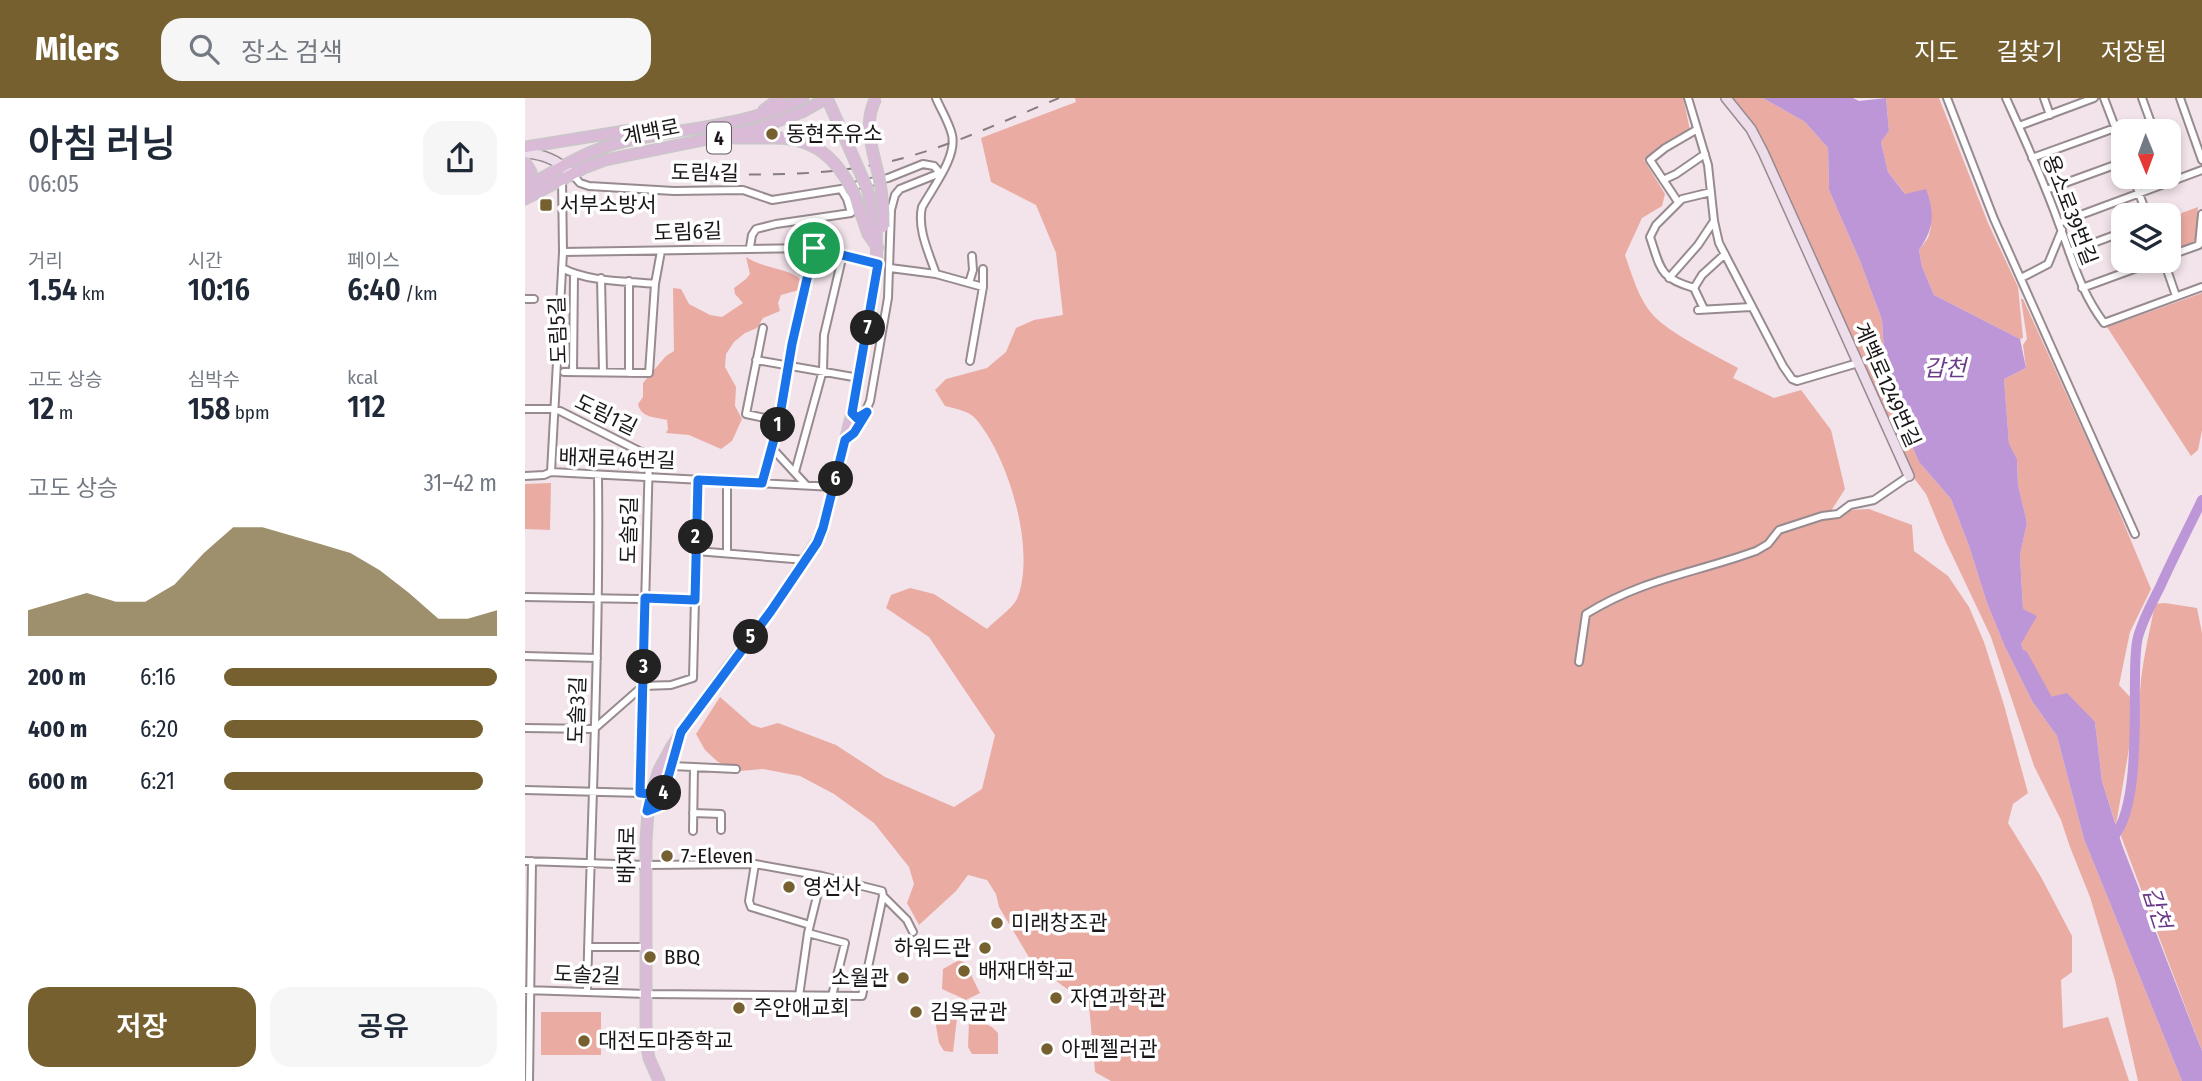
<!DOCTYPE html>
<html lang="ko">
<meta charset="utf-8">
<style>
body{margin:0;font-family:"Fira Sans Condensed","Noto Sans KR",sans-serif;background:#f6f6f7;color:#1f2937;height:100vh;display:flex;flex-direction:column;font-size:26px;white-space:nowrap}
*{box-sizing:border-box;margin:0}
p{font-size:23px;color:#747a83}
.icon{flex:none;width:38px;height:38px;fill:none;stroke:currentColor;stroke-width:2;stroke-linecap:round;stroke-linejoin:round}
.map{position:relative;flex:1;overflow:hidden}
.panel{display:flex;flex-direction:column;background:#fff;width:525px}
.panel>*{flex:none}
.needle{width:46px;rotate:179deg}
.controls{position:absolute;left:1586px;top:21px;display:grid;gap:14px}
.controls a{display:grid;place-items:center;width:70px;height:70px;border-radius:14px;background:#fff;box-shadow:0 4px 10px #0003;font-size:35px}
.pin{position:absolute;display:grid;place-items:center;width:60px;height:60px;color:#fff;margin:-30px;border:4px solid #fff;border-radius:50%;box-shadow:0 2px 7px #0007}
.km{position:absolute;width:35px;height:35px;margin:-18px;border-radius:50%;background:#222;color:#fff;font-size:19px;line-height:35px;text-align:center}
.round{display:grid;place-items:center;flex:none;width:74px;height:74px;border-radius:21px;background:#f6f6f7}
.head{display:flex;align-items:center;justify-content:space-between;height:119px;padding:0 28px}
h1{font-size:38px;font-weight:600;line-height:52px}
.stats{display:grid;grid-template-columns:repeat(3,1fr);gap:10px;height:119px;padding:7px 28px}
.stats div{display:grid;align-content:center}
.stats b{font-size:30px;font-weight:600}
.stats small{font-size:19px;font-weight:400}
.stats p{font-size:19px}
.chart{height:196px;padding:14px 28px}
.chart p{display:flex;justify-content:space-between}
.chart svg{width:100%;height:126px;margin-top:7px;fill:#766030;opacity:.7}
.primary-button{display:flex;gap:14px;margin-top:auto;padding:14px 28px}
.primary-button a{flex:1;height:80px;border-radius:21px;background:#766030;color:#fff;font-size:28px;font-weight:600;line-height:80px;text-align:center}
.primary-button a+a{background:#f6f6f7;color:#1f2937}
ul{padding:0 28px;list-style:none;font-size:23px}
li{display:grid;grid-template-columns:112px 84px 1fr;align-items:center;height:52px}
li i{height:18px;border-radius:9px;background:#766030}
header{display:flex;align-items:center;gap:42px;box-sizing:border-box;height:98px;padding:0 35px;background:#766030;color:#fff}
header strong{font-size:33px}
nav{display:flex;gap:38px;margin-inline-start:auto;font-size:24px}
.search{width:490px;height:63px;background:#f6f6f7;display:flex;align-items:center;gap:18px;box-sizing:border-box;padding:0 24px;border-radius:21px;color:#747a83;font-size:26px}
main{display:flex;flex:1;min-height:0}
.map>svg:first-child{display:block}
.green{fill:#eaaba3}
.water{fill:#bd96d8}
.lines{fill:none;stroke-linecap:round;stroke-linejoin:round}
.river{stroke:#bd96d8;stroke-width:10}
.street-casing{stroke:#978b90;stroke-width:10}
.secondary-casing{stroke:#978b90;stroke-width:12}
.primary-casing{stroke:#c8c7c8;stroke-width:13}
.street{stroke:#fff;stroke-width:6}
.secondary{stroke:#edddeb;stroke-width:9}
.primary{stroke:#dabbd7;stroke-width:10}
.rail{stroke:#867d81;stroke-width:2;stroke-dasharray:12 12;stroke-linecap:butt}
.primary-bridge-casing{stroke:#c8c7c8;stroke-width:13;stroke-linecap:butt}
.primary-bridge{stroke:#dabbd7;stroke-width:10}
.route-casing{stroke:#fff;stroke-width:14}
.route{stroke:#1a73e8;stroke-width:9}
.poi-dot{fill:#766030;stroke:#fff;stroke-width:2.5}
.labels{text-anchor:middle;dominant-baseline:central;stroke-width:7;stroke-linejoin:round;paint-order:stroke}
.shield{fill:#fff;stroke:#5f5d5e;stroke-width:2}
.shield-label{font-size:19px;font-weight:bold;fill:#1b1719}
.street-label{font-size:21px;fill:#1b1719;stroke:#fff}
.poi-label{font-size:21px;fill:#1b1719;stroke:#fff;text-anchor:start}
.water-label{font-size:23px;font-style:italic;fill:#6b3b89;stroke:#fff}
</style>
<header>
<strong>Milers</strong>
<div class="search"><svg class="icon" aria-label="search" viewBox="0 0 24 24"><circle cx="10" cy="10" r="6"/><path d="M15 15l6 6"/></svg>장소 검색</div>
<nav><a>지도</a><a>길찾기</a><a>저장됨</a></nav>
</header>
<main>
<section class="panel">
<div class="head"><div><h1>아침 러닝</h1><p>06:05</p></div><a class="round"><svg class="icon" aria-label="share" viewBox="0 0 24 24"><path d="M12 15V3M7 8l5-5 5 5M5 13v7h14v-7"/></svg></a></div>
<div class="stats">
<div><p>거리</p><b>1.54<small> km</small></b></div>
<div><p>시간</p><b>10:16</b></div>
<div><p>페이스</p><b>6:40<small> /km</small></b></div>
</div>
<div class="stats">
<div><p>고도 상승</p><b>12<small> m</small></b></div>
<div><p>심박수</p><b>158<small> bpm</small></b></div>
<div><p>kcal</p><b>112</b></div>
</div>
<div class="chart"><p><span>고도 상승</span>31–42 m</p>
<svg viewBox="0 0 160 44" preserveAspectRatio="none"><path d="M0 44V35L10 32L20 29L30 32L40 32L50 26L60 15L70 6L80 6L90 9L100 12L110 15L120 21L130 29L140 38L150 38L160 35V44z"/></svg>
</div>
<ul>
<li><b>200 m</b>6:16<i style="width:100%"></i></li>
<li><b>400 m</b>6:20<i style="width:95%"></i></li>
<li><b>600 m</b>6:21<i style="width:95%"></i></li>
</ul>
<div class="primary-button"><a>저장</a><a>공유</a></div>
</section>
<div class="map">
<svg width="1677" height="983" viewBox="0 0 1677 983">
<rect width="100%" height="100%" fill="#f2e4ea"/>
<path class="green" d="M550,0H1158L1165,32L1119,62L1140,96L1137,108L1117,120L1100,157C1107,177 1114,202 1128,217C1145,236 1190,257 1213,270L1208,280L1249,300L1276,292L1306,332L1320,391L1306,413L1344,411L1387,427L1389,453L1423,478L1444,509L1459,544L1479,607L1503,695L1488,706L1483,725L1516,779L1547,838V874L1536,882L1538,930L1583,919L1604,983H586L570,974L564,907L508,866L474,809L471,796L462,782L443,777L431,793L394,827L382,805L389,786L384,769L349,725L309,696L275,678L238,671L215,673L193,664L180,652L171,636L195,599L227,627L236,630L253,625L311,647L360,679L429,709L457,691L470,637L404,539L361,510L366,497L385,490L409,496L462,531C470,522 487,511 492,501C512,453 483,356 449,319C443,313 428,310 420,308L410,292L421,281L462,270L481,254L491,230L509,222L538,217L531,155L511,107L466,84L456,40L551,4Z
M1206,0H1238L1280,24L1303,50L1304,92L1335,163L1357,222L1361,287L1394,364L1426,401L1444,448L1462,505L1480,549L1507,603L1532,638L1559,741L1657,983H1613L1590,882L1565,799L1545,749L1536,722L1509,668L1466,539L1420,442L1401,396L1385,375L1231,29Z
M1361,0H1414L1463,125L1493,189L1498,240L1495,241L1409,197L1397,169L1394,152L1403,140L1406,129L1363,74L1356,44L1364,33Z
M1673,109L1670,146L1643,156V120Z
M221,159C239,171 264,170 276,182L274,192L256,197L253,205L255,213L238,220L232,230L220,235L209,244L201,256L200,269L211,289L210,308L217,321L207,343L196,351L164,337L141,335L143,331L142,322C130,319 116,320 113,306L118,299V285L141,258L149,253L148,190L156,191L164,206L185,217L197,219L218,205L210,196L209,190L221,181L225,176Z
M1677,195V332L1673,352L1666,358L1582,229Z
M1496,201H1498L1585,392L1626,491L1605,534L1594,587L1605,599L1608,627L1591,727L1577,683L1570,624L1517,601L1496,546L1498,511L1495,457L1502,425L1493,387L1492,361L1484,347L1479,281L1501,270L1498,247L1502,241Z
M26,385L25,432L0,431V386Z
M1640,505L1672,510L1677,535V953L1596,738C1619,689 1611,634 1616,582C1619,557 1625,531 1630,506Z
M434,862L440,865L455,895L441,902L417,891L418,871Z
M407,905L426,911L432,920L428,954L419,953L414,945Z
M16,914H76V957H16Z
M450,921L467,929L473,935V956H447L443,949L444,924Z"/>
<path class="water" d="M1238,0H1328L1334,3L1361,0L1364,33L1356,44L1363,74L1380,96L1401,91C1410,115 1409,131 1394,152L1397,169L1409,197L1495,241L1501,270L1479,281L1484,346L1492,361L1493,387L1502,425L1495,457L1498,511L1512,518L1496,546L1517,601L1542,595L1570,624L1577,683L1597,747L1677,953V983H1657L1559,741L1532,638L1507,603L1480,549L1462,505L1444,448L1426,401L1394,364L1361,287L1357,222L1335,163L1304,92L1303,50L1280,24Z"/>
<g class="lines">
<path class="river" d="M1498,557L1527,610
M1584,743C1615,720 1609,618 1610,582C1610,568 1610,551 1613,539C1618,521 1627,505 1635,489C1648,460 1663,431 1677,402"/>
<defs>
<path id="street" d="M411,0C416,12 424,24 427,37C432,59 408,89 397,109C392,131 404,155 411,176
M1163,0L1183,67L1189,123L1194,145L1258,268L1267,281L1272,283L1333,265
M1422,0L1469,121L1610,436
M1481,0C1500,42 1519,83 1534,126C1548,162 1555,193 1579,225L1677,189
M1519,0L1525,17
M1579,0L1598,50
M1617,0L1629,33
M1655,0L1677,62
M1494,28L1569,0
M1507,60L1590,30
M47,76L55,85L64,88L149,93L218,92L247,102L316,91L363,80L398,66L409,68L415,75L375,91L370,97L366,112L363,200L345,303L336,324L329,335L322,341
M1608,79L1622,117
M1138,82L1151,76L1180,56
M1521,92L1598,64
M1153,104L1125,62L1140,50L1171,32
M1534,125L1677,72
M225,149L227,137L231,131L251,126L326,115L322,101L316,91
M38,154L289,150L353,166
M1544,154L1598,134
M1643,158L1674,147L1677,116
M1639,163L1651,198
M37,170C63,184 101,183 130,186
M365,170L411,176L458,189L445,263
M458,171V189
M76,180L78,274
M1144,180L1173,147L1189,123
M1496,180L1523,166L1537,132
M104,183V275
M444,185L448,172L447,158
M1169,190L1177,177L1200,156
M1557,190L1631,163
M0,201H9
M1179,211L1169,190C1134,180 1136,171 1125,139L1131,127L1157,101L1186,94
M1173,212L1226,209
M238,230L221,316L254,323
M231,262L334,280
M39,274L124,275L130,186L136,153
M48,274L49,175
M0,311H29L35,313L124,358L115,695
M247,350L281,387
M26,374L38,154L37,82
M270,374L298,272L299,237L318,156
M0,378L19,377L26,374L309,389
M237,385L254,323L267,246L289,150
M171,453L281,462
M202,455V383
M0,499L170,502
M0,558L72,560
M1054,564L1061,516C1117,481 1170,475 1231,453L1243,446L1254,432L1297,418L1313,416L1325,407L1349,402L1384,378
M0,630L69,631L118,588L146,587L168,580L173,382
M147,668L211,671
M0,692L117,695
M123,713L135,708L154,642
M168,715L196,716V732
M168,733L169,669
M0,763L121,767L230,766L297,778L357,793L358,798L382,822L388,834
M230,766L224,803L226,809L285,827
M283,835L320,845L307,898
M63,849H121
M0,892L122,896L337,898L358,798
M62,894C66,722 75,549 73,377
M274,898L283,835L297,778
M4,983L7,763"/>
<path id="secondary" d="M1201,0L1226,31L1238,54L1384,378
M0,55C16,56 31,61 43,73"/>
<path id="primary" d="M239,12L255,0
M209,40H251
M0,49L106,32H142
M0,64L6,74L0,86
M0,90C28,74 55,56 86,47C150,29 217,31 278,0
M328,93L343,136L353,150
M0,101L59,70L80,62L232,31L277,14L302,0
M134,983L124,960L121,943V743L123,713L126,696L134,672L147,648L200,573L246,513L297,435L327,315L352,174L351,129L342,90"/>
</defs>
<use href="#street" class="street-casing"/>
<use href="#secondary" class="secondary-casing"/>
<use href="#primary" class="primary-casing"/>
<use href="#street" class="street"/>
<use href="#secondary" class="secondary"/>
<use href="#primary" class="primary"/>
<path class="rail" d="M200,77C243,76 287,77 330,70C402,60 467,28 534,0"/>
<defs>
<path id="primary-bridge" d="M302,0L342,90
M351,0C336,29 350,56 355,85C358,100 358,114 358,129
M251,40C290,41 310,59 328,93"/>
</defs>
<use href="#primary-bridge" class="primary-bridge-casing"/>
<use href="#primary-bridge" class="primary-bridge"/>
</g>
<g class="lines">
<defs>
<path id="route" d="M289,150L353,166L327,315L332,320L342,314L329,335L320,342L298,430L292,445L246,513L156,634L135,708L122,713L126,696L115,695L120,500L170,502L173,382L237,385L254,323L267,246Z"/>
</defs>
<use href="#route" class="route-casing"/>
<use href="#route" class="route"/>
</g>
<g class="poi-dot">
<circle cx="247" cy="36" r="7"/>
<rect x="14" y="100" width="14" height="14" rx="3.5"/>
<circle cx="142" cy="758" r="7"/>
<circle cx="264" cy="789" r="7"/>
<circle cx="472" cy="825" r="7"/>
<circle cx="460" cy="850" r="7"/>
<circle cx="125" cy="859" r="7"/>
<circle cx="439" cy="873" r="7"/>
<circle cx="378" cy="880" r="7"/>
<circle cx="531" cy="900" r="7"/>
<circle cx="214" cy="910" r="7"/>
<circle cx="391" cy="914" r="7"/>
<circle cx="59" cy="943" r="7"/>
<circle cx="522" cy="951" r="7"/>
</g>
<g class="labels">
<rect class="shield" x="182" y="24.5" width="24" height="31" rx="5"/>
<g class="shield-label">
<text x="194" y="40">4</text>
</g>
<g class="street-label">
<text transform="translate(126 34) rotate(-11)">계백로</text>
<text transform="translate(180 75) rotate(1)">도림4길</text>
<text transform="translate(1545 112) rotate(69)">용소로39번길</text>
<text transform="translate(163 134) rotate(-2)">도림6길</text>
<text transform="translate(33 232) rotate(-92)">도림5길</text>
<text transform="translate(1362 287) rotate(66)">계백로1249번길</text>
<text transform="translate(81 317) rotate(26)">도림1길</text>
<text transform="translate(92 361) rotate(2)">배재로46번길</text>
<text transform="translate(104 432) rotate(-89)">도솔5길</text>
<text transform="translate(52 612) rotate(-88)">도솔3길</text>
<text transform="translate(102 757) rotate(-89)">배재로</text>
<text transform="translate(62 877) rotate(2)">도솔2길</text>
</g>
<g class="poi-label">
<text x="261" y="36">동현주유소</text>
<text x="35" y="107">서부소방서</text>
<text x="156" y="758">7-Eleven</text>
<text x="278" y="789">영선사</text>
<text x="486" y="825">미래창조관</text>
<text x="446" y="850" text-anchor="end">하워드관</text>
<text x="139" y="859">BBQ</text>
<text x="453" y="873">배재대학교</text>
<text x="364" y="880" text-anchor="end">소월관</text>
<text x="545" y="900">자연과학관</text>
<text x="228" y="910">주안애교회</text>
<text x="405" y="914">김옥균관</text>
<text x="73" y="943">대전도마중학교</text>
<text x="536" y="951">아펜젤러관</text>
</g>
<g class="water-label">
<text x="1420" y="270">갑천</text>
<text transform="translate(1632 810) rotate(72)">갑천</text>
</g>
</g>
</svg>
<div class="controls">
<a><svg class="needle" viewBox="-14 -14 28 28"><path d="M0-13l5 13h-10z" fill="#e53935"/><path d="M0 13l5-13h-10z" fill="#747a83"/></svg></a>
<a><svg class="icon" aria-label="layers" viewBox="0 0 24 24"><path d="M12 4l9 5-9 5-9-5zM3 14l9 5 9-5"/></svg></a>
</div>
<div class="pin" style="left:289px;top:150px;background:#1e9e55"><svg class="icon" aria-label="arrive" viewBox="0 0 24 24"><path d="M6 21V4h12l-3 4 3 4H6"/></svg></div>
<b class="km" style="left:253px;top:327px">1</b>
<b class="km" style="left:171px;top:439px">2</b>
<b class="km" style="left:119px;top:569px">3</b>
<b class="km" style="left:139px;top:695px">4</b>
<b class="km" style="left:226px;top:539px">5</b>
<b class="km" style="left:311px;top:381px">6</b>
<b class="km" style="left:343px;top:230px">7</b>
</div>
</main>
